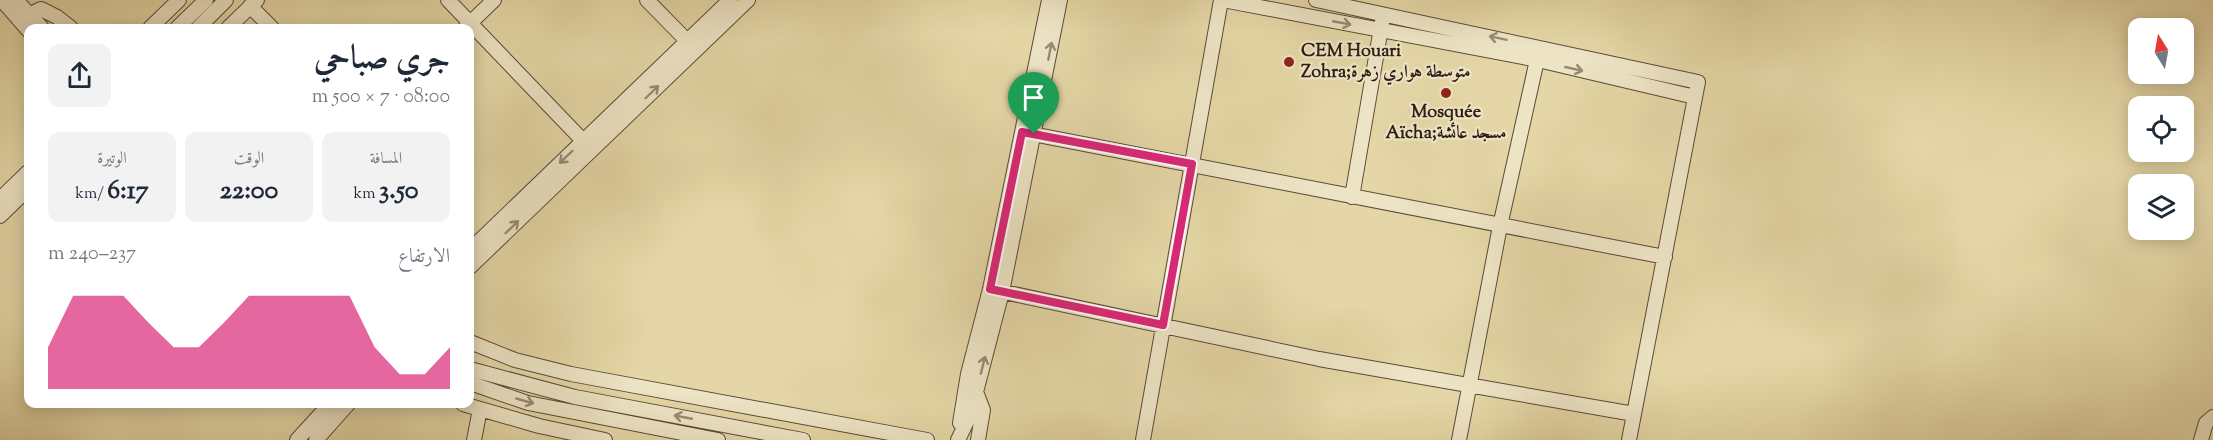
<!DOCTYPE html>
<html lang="ar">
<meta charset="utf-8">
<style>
body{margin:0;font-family:"Sorts Mill Goudy",Amiri,serif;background:#f2f2f3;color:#1f2937;direction:rtl;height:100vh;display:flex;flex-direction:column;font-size:22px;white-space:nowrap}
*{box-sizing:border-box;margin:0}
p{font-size:20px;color:#747a83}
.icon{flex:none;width:33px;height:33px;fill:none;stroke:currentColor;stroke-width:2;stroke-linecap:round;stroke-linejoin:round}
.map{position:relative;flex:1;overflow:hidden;direction:ltr}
.sheet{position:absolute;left:24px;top:24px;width:450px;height:384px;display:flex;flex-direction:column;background:#fff;border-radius:12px;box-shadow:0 3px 15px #0003;direction:rtl}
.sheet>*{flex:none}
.needle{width:39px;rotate:349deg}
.controls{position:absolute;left:2128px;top:18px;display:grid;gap:12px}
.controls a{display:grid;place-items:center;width:66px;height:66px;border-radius:12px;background:#fff;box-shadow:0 3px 15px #0003;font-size:30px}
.pin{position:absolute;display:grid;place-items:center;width:51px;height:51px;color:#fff;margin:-62px -26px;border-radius:50% 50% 50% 0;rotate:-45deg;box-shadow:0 0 6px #0007}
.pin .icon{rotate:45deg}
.round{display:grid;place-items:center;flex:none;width:63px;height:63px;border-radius:12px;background:#f2f2f3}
.summary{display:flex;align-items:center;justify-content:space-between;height:102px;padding:0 24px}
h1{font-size:33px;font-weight:800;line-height:45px}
.figures{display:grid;grid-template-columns:repeat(3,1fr);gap:9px;height:102px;padding:6px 24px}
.figures div{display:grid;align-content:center;border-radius:12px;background:#f2f2f3;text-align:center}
.figures b{font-size:26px;font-weight:800}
.figures small{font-size:16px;font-weight:400}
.figures p{font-size:16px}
.chart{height:168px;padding:12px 24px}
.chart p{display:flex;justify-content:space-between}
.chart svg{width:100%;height:108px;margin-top:6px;fill:#db2777;opacity:.7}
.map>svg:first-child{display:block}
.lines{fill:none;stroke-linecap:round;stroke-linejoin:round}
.minor-casing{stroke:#5a4a38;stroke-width:16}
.minor{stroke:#ede4c5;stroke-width:14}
.oneway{stroke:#968a75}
.route-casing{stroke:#fff;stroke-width:12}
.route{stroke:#db2777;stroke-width:8}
.poi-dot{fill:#8f2418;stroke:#ede4c5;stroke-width:2}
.labels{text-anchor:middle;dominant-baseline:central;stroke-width:4.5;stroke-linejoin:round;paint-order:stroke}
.poi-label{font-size:18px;font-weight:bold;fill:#2c1c13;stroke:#ede4c5;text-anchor:start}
</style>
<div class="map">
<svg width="2213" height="440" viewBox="0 0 2213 440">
<rect width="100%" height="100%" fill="#e4d6a6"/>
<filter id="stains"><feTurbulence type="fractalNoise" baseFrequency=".00333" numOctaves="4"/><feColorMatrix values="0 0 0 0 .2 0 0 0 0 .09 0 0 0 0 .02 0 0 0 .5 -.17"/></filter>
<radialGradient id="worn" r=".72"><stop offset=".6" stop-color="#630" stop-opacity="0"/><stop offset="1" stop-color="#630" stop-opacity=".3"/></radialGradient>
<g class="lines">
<defs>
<path id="minor" d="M2,0L28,30
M16,0L42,28
M448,0L588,146
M647,0L692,46
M1223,0L1538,60L1695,97
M1316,0L1698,82L1629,440
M250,6L272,28
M29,15L41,9L57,17L71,28
M150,28L179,0
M177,28L206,0
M198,28L226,0
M228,28L257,0
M465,28L494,0
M1022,132L1665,257
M1352,197L1382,22
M0,199L28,172
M0,216L28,189
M470,250L730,0
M470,267L748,0
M990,289L1319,359L1634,414
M470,342L515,360L571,374L927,440
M470,369L575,397L803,440
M470,383L528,403L718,440
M976,392L983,410L978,440
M463,404L539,426L605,440
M960,423L968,374L990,289L1049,0
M297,440L330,404
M316,440L348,404
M474,440L480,409
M958,440L968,419L976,392L1002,292L1060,0
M1143,440L1221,0
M1459,440L1500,226L1539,51
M2201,440L2206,423L2213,417"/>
</defs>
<use href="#minor" class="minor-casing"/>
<use href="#minor" class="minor"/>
</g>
<defs><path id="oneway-shaft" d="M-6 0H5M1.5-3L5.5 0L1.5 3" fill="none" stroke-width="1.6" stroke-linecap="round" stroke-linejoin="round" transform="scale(1.5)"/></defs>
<g class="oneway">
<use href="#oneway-shaft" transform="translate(1342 23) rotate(11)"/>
<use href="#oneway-shaft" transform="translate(1498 38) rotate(-168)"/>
<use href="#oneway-shaft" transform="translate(1050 51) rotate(-79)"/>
<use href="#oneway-shaft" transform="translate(1574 69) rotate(13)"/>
<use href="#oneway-shaft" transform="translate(652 92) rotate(-44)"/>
<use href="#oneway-shaft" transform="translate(566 157) rotate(136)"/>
<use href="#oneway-shaft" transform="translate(512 227) rotate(-44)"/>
<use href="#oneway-shaft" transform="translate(983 365) rotate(-76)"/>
<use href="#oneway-shaft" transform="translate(525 401) rotate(16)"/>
<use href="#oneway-shaft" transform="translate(683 417) rotate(-169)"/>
</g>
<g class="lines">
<defs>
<path id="route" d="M1022,132L1192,164L1163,325L990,289Z"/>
</defs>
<use href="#route" class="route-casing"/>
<use href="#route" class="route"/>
</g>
<g class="poi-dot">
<circle cx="1289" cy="62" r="6"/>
<circle cx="1446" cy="93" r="6"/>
</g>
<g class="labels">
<g class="poi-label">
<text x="1301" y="52">CEM Houari<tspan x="1301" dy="21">Zohra;متوسطة هواري زهرة</tspan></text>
<text x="1446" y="113" text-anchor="middle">Mosquée<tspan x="1446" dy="21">Aïcha;مسجد عائشة</tspan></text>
</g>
</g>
<rect width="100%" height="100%" filter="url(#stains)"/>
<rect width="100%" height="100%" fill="url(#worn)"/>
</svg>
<div class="controls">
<a><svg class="needle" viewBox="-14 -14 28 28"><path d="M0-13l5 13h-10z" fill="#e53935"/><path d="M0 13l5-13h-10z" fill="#747a83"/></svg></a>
<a><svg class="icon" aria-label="locate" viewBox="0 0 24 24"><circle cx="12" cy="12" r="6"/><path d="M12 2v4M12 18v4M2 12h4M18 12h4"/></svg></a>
<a><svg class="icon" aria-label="layers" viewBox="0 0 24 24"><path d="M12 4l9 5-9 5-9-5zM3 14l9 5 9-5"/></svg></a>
</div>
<div class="pin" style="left:1034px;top:134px;background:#1e9e55"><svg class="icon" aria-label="arrive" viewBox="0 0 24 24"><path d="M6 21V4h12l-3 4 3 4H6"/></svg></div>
<section class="sheet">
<div class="summary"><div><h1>جري صباحي</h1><p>08:00 · 7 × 500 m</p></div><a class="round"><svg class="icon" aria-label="share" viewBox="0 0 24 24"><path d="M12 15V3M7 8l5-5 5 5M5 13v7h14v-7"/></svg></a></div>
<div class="figures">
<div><p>المسافة</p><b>3.50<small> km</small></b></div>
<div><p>الوقت</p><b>22:00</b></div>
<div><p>الوتيرة</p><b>6:17<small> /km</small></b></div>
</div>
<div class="chart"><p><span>الارتفاع</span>237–240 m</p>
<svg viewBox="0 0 160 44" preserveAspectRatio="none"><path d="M0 44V27L10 6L20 6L30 6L40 17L50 27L60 27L70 17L80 6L90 6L100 6L110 6L120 6L130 27L140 38L150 38L160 27V44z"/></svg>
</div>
</section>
</div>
